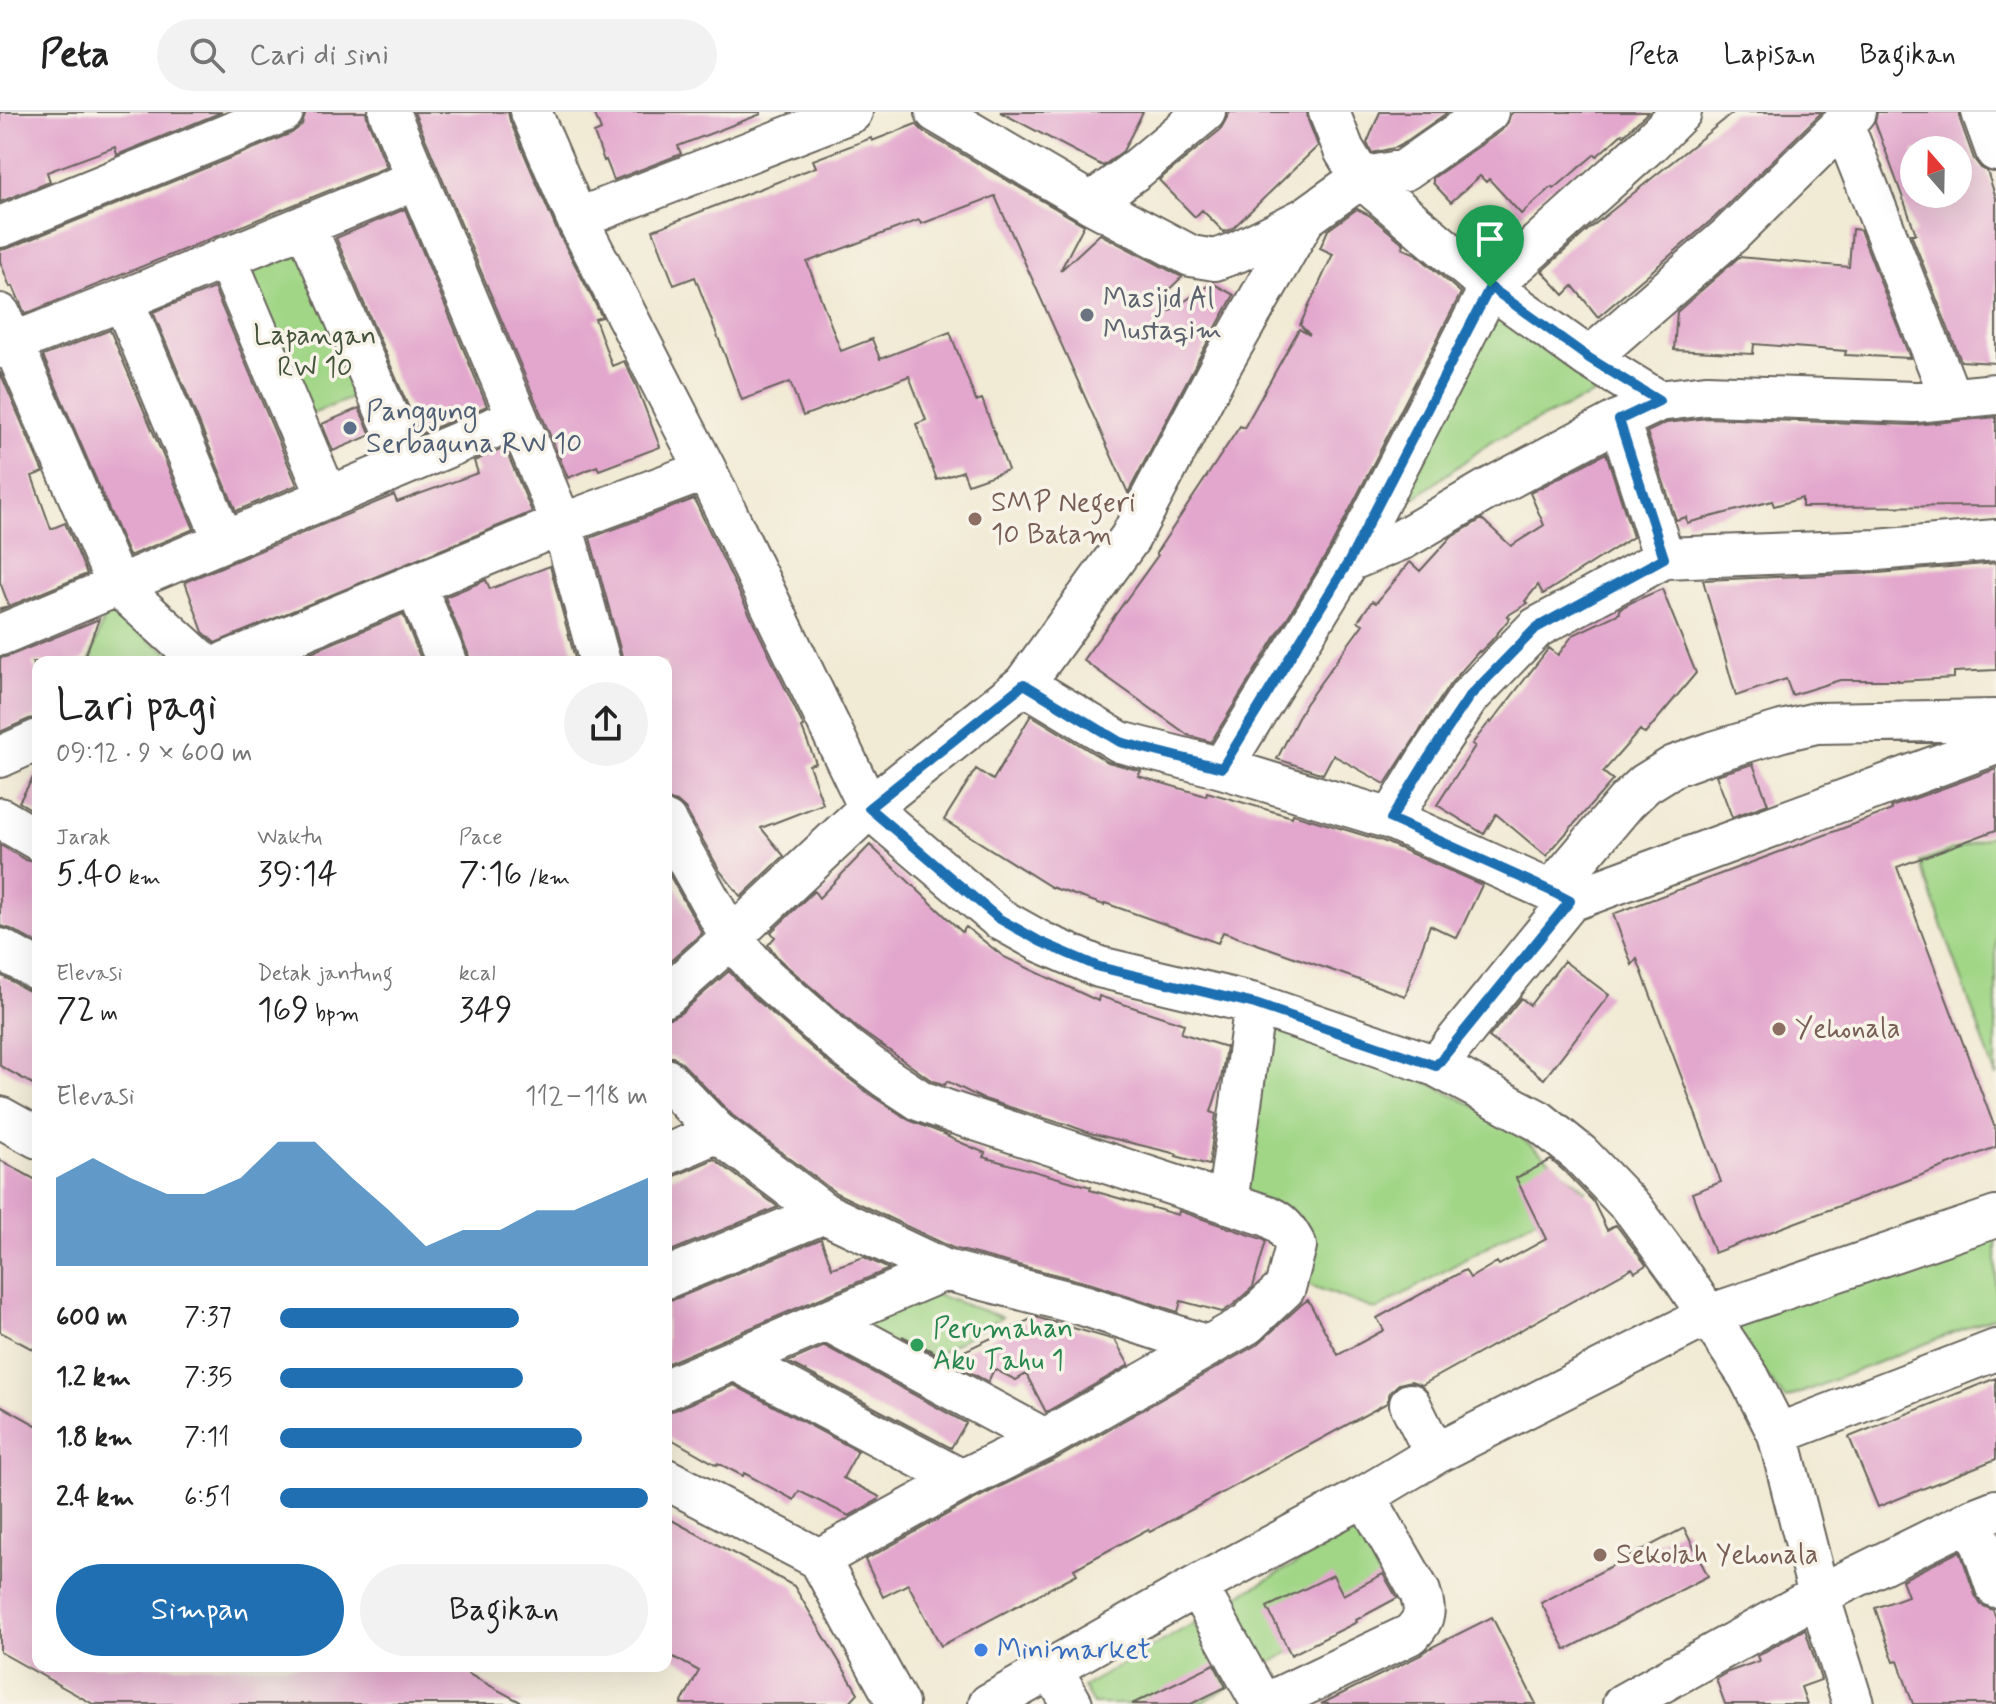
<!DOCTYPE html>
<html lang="id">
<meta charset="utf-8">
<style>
body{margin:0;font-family:Mynerve,sans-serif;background:#f2f2f2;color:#222;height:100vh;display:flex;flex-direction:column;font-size:30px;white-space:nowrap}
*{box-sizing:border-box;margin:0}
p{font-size:26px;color:#767676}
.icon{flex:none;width:44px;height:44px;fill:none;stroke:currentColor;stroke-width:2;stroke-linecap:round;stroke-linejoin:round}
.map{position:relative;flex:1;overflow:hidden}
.side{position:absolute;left:32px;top:544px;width:640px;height:1016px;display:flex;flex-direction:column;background:#fff;border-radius:16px;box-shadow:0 8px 32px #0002}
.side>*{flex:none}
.needle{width:52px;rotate:340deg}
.tools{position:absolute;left:1900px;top:24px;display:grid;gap:16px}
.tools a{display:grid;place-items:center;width:72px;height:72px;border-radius:50%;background:#fff;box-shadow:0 8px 32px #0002;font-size:40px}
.pin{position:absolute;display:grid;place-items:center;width:68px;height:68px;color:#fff;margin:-82px -34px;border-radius:50% 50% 50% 0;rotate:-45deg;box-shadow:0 0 8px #0007}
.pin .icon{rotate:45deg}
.round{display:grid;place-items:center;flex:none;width:84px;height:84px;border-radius:42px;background:#f2f2f2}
.head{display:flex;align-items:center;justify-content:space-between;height:136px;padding:0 24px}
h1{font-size:44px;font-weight:600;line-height:60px}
.figures{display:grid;grid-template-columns:repeat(3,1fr);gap:12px;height:136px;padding:8px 24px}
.figures div{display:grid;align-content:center}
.figures b{font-size:34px;font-weight:600}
.figures small{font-size:22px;font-weight:400}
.figures p{font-size:22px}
.chart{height:224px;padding:16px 24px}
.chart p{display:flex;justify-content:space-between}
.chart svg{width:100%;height:144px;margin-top:8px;fill:#1f6fb2;opacity:.7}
.cta{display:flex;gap:16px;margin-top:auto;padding:16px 24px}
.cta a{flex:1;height:92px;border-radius:48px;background:#1f6fb2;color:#fff;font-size:32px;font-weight:600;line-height:92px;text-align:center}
.cta a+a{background:#f2f2f2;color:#222}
ul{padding:0 24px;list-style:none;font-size:26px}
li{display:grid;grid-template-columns:128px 96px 1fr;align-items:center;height:60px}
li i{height:20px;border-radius:10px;background:#1f6fb2}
header{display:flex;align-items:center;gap:48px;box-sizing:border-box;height:112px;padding:0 40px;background:#fff;border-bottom:2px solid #e0e0e0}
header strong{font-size:38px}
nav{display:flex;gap:44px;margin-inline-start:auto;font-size:28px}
.search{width:560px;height:72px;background:#f2f2f2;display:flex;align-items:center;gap:20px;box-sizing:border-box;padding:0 28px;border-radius:44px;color:#767676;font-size:30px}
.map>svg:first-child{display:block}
.green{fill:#a0d686;stroke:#5e7951;stroke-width:2}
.building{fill:#e3a7cd;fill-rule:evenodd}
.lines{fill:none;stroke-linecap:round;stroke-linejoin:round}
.minor-casing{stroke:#67645c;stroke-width:44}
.minor{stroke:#fff;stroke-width:40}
.route-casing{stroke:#fff;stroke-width:16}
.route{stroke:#1f6fb2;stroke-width:10}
.worship-dot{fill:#6b7280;stroke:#f7f3e8;stroke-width:3}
.service-dot{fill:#5c6f8a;stroke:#f7f3e8;stroke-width:3}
.education-dot{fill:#8d6e63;stroke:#f7f3e8;stroke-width:3}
.leisure-dot{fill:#2e9e5b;stroke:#f7f3e8;stroke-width:3}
.shop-dot{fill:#3f7fe0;stroke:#f7f3e8;stroke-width:3}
.labels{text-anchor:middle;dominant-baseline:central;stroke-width:7;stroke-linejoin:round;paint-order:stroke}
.worship-label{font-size:28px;fill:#5b616d;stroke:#f7f3e8;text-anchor:start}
.park-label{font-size:28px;fill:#44543c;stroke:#f7f3e8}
.service-label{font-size:28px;fill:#4e5e75;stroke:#f7f3e8;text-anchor:start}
.education-label{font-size:28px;fill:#785e54;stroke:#f7f3e8;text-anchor:start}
.leisure-label{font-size:28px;fill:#27864d;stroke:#f7f3e8;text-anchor:start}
.shop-label{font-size:28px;fill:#366cbe;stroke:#f7f3e8;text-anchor:start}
</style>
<header>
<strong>Peta</strong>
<div class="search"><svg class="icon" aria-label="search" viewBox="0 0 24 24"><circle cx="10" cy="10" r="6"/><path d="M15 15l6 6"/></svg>Cari di sini</div>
<nav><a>Peta</a><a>Lapisan</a><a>Bagikan</a></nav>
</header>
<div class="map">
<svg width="1996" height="1592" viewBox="0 0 1996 1592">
<rect width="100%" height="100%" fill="#f7f3e8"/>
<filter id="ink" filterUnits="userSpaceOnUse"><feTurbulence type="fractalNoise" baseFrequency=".0125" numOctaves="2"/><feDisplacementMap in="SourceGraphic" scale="16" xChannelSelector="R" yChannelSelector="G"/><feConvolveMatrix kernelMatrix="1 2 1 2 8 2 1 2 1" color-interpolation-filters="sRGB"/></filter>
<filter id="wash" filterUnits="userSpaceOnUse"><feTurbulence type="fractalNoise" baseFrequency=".006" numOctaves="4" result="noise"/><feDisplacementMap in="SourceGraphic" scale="32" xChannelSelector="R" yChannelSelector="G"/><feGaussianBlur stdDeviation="1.8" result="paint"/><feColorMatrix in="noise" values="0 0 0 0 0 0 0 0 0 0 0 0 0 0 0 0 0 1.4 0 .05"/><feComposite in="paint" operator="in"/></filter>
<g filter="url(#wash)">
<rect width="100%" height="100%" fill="#f1ead4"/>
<path class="green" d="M310,123L374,277L300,307L237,154Z
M1481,186L1624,268L1491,330L1371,418Z
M106,500L183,550H89Z
M1996,722V965L1920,750Z
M1261,914L1396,954L1495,1004L1586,1078L1376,1198L1293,1167L1286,1109L1223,1092Z
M1996,1106V1204L1785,1287L1723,1208Z
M925,1179L1002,1205L920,1252L842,1214Z
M1354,1419L1391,1483L1263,1555L1227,1490Z
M1194,1511L1230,1574L1200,1592H1093L1083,1575Z"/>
<g id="blocks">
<path class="building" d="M0,0H222L117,43L115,35L47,60L50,70L0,90Z
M306,0H366L368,9L387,55L25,202L13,174L10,175L0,149V138L9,136L292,21L302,13Z
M414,0H508L510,9L556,116L602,205L595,207L612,254L624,249L636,273L660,335L599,358L597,354L568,366Z
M594,0H761V2L678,34L681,42L614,68L606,48L604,49L594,21L601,18Z
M1000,0H1143L1123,39L1103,54Z
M1230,0H1307L1308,8L1318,34L1232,117L1224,120L1202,98L1195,105L1159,68L1220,18Z
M1380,0H1448L1398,35L1372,41L1367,31Z
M1513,0H1648L1624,23L1622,22L1597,44L1595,42L1554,77L1552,75L1521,102L1489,67L1486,70L1480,64L1451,90L1433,71V66L1501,19L1508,10L1510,3Z
M1734,0H1822L1714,106L1598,205L1573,174L1564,183L1542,159L1589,117Z
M1877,0H1960V8L1974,47L1981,56L1987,59L1996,86V251L1961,249L1911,122H1916L1875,10ZM1914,38H1958V82H1914Z
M916,12L924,20L1084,113L1060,159L1100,122L1182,165L1160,186L1170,199L1212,171L1234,183L1200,244L1128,381L995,84L921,112L919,108L807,150L841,239L872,227L880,247L950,220L976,289L982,287L1008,358L968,372L963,359L937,368L916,312L926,308L909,264L803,304L790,270L742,288L695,165L674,173L653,118L816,55L813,48L871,26L872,29Z
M405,97L487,294L420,322L336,126Z
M1357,97L1369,103L1404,132L1402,136L1416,142L1461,181L1329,438L1211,630L1188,623L1083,548L1158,443L1156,441L1240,314L1244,316L1299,217L1310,223L1300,213L1333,142L1320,136L1328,118Z
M1852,117L1860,118L1910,246L1845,243L1846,239L1754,232L1753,242L1674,238L1677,200L1739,145L1849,155Z
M214,176L297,373L236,399L153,200Z
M110,218L194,417L129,444L43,244Z
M0,260L43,360L32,364L51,417L65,411L87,462L0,498V496L9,494L0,470Z
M359,296L371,323L333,339L322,312Z
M1996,305V394L1802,395V386L1774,394L1772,389L1687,411L1686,405L1676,408L1647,320L1666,311L1707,306L1914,313Z
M505,336L532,400L215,531L203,520L185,470L394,383L397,390L478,361L474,349Z
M1606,341L1633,425L1543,482L1538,473L1525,489L1528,491L1507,504L1510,506L1491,529L1480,540L1479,539L1450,572L1385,672L1333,643L1323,662L1277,647L1305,592L1363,512L1358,509L1372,489L1376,491L1410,450L1420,459L1450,426L1482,407L1511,434L1544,413L1530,381Z
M694,387L804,615L802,616L816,651L809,653L823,692L761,716L784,744L741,785L720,759L686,698L677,690L666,687V550H622V544L590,426Z
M1996,451V558L1954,560V566L1898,569V568H1840L1792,583L1786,567L1736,584L1703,468L1878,461Z
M550,454L576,550H470L468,541L445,485L486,468L490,477Z
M1662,477L1696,561L1645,622L1640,618L1603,660L1613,668L1546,744L1496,702L1484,722L1437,693L1475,634L1472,632L1490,609L1491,611L1549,536L1558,543L1573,523L1620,501L1619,497L1632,490Z
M403,502L422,550H287Z
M99,507L84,547L74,550H32L38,566V605L29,607L0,620V546L9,544Z
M1031,603L1108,650L1141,659L1138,664L1206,684L1207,680L1292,705L1293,702L1383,729L1482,773L1457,826L1430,813L1405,884L1223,820L1218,831L1105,791L1104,793L1051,775L944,708L976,657L993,668Z
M1753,652L1768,692L1732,705L1716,663Z
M38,657V701L19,690Z
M1996,657V718L1897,755L1996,1019V1035L1714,1141L1692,1081L1721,1070L1637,847L1632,853L1613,802L1892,698L1891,695Z
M0,733L26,748L38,751V832L11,817L0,814Z
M870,733L962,820L966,815L1004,845L1098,889L1099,884L1184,912L1181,921L1226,935L1221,968L1211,1000L1216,1002L1209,1053L1176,1044L1177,1042L1090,1021L1063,1011V1012L981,986L947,969L945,973L931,968L860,918L780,848L768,833L775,825L771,820L814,779L819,786Z
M666,757L702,821L666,853Z
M1564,849L1609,883L1544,967L1489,925L1521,886L1530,893Z
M729,859L749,881L831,953L872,984L909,1008L949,1024L948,1025L985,1041L983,1045L1091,1075L1090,1078L1178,1103L1179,1099L1262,1127L1266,1129L1253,1175L1233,1193L1222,1200L1181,1189L1178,1200L1092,1172L953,1136L836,1081L732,1003L682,951L673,945H666V906H671L681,901Z
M0,863L27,878L38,881V975L0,954Z
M714,1047L778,1095L666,1141V1066L675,1064Z
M0,1048L38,1069V1240L0,1220Z
M1551,1048L1564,1059L1593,1089L1607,1118L1616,1113L1646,1153L1635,1160L1632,1156L1422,1273L1411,1269L1399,1272L1390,1280L1387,1291L1198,1394L1150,1420L1148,1417L1074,1457L1077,1462L941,1534L908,1472L883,1485L865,1448L973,1388L1056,1347L1258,1232L1302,1192L1308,1188L1338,1243L1384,1218L1377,1206L1465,1158L1470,1166L1497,1150L1499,1153L1546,1127L1516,1066Z
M821,1127L832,1156L864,1145L889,1157L666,1252V1188L675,1187Z
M1035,1205L1115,1228L1129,1253L1046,1300L1026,1262L1016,1268L994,1257L988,1270L902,1224L948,1247Z
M825,1234L966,1311L951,1336L788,1250Z
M1996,1266V1347L1878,1395L1849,1325Z
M734,1273L858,1339L843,1366L880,1385L878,1388L849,1404L799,1379L794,1388L744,1361L743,1364L718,1351L717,1353L666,1324V1300L675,1298Z
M0,1293L38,1314V1554H454L524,1592H93L0,1540Z
M666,1405L794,1474L858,1581L848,1592H681L699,1559L666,1541Z
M1684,1416L1708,1464L1566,1538L1541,1491Z
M1960,1439L1975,1483L1981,1493L1993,1498L1996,1507V1592H1913L1898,1549L1894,1550L1875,1496L1908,1484L1902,1468Z
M1383,1462L1397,1486L1356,1508L1357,1510L1291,1543L1267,1495L1333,1463L1343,1483Z
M1492,1505L1536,1592H1321L1421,1543L1428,1537Z
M1805,1517L1821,1568L1801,1575L1807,1592H1725L1716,1567L1728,1560L1759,1549L1757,1544Z
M1214,1552L1226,1575L1191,1592H1132Z"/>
</g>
</g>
<g filter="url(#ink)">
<use href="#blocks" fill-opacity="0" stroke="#67645c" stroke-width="2"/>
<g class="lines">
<defs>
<path id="minor" d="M389,0L562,412L600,550
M531,0L577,107L706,358L869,696L998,806L1041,830L1099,855L1255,892L1436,954L1539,1009L1580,1042L1634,1098L1677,1157L1749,1265L1778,1322L1819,1483L1853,1592
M936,0L1091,91L1191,144L1215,148L1237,140L1305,106L1361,66L1405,58L1488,0
M1329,0L1344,38L1361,66L1490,175L1589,246L1659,289
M1982,0L1996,39
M1843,12L1951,287
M1091,91L1137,57L1205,0
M577,107L852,0
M305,113L408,351
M0,115L283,0
M226,145L327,384
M123,188L224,429
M0,202L117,473L202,550
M0,236L123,188L418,67
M1589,246L1730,123L1855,0
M1619,308L1664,446
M1349,449L1403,427L1485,379L1619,308L1659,289L1706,283L1915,290L1996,282
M415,472L447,550
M0,523L517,306
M226,550L562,412L706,358
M1024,572L1120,630L1222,656L1391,707L1551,779L1570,789
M0,645L38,628
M1222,656L1349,449L1490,175L1649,32L1681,0
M0,706L38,728
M1391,707L1427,648L1469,585L1536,516L1664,446L1877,438L1996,428
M666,710L731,826L764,864L846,936L886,966L921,989L954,1001L1268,1104C1283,1111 1288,1119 1296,1134L1285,1176L1247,1212L1045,1327L962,1368L819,1447
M1551,779L1626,690L1645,672L1674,654L1713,640L1782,619L1816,611L1996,608
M0,837L38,858
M666,884L731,826L869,696L1024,572L1130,426L1220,255L1305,106
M1436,954L1570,789L1996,632
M666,967L717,1020L824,1101L945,1158L1086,1194L1208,1234
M0,1005L38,1026
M666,1043L717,1020
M1227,1091L1255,892
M666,1166L824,1101
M826,1209L1045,1327
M735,1248L962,1368
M666,1277L945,1158
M1410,1292L1435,1342
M1778,1322L1996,1238
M666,1367L819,1447L898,1592
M1973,1407L1996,1475
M1197,1474L1262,1592
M1052,1557L1072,1592
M989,1592L1197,1474L1365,1384L1435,1342L1709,1203L1996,1105
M1265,1592L1411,1522C1426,1506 1426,1500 1420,1480L1365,1384
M1623,1592L1819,1483L1973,1407L1996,1398"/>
</defs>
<use href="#minor" class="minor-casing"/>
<use href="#minor" class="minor"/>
</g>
</g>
<g class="lines" filter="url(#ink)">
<defs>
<path id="route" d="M1490,175L1589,246L1659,289L1619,308L1664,446L1536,516L1469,585L1427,648L1391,707L1551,779L1570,789L1436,954L1255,892L1099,855L1041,830L998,806L869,696L1024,572L1120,630L1222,656L1349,449Z"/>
</defs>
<use href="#route" class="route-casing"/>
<use href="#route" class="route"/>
</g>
<circle class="worship-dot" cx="1087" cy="203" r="8"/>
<circle class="service-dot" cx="350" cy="316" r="8"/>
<g class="education-dot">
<circle cx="975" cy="407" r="8"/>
<circle cx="1779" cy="917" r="8"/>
<circle cx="1600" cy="1443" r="8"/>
</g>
<circle class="leisure-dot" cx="917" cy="1233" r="8"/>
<circle class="shop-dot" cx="981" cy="1538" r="8"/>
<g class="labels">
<g class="worship-label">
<text x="1103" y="187">Masjid Al<tspan x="1103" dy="32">Mustaqim</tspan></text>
</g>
<g class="park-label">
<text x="315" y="224">Lapangan<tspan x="315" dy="32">RW 10</tspan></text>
</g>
<g class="service-label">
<text x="366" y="300">Panggung<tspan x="366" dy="32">Serbaguna RW 10</tspan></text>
</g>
<g class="education-label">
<text x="991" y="391">SMP Negeri<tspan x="991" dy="32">10 Batam</tspan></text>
<text x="1795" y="917">Yehonala</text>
<text x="1616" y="1443">Sekolah Yehonala</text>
</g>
<g class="leisure-label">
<text x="933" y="1217">Perumahan<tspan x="933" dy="32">Aku Tahu 1</tspan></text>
</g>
<g class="shop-label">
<text x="997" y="1538">Minimarket</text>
</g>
</g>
</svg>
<div class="tools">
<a><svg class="needle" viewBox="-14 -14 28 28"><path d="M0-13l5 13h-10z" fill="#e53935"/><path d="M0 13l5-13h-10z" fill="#767676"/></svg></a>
</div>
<div class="pin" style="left:1490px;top:175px;background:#1e9e55"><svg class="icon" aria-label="arrive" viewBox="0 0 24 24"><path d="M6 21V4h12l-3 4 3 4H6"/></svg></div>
<section class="side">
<div class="head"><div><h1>Lari pagi</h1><p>09:12 · 9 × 600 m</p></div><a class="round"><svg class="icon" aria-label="share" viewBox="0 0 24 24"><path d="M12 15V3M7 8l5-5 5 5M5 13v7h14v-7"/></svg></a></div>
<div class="figures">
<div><p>Jarak</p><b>5.40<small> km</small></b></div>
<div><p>Waktu</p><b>39:14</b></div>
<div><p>Pace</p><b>7:16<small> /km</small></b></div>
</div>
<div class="figures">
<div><p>Elevasi</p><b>72<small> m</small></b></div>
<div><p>Detak jantung</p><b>169<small> bpm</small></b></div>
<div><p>kcal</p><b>349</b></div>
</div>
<div class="chart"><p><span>Elevasi</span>112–118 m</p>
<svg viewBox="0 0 160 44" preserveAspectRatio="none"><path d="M0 44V17L10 11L20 17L30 22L40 22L50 17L60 6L70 6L80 17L90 27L100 38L110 33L120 33L130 27L140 27L150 22L160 17V44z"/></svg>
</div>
<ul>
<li><b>600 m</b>7:37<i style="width:65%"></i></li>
<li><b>1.2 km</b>7:35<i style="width:66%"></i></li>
<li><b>1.8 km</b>7:11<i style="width:82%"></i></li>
<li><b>2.4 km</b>6:51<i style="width:100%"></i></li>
</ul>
<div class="cta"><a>Simpan</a><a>Bagikan</a></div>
</section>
</div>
